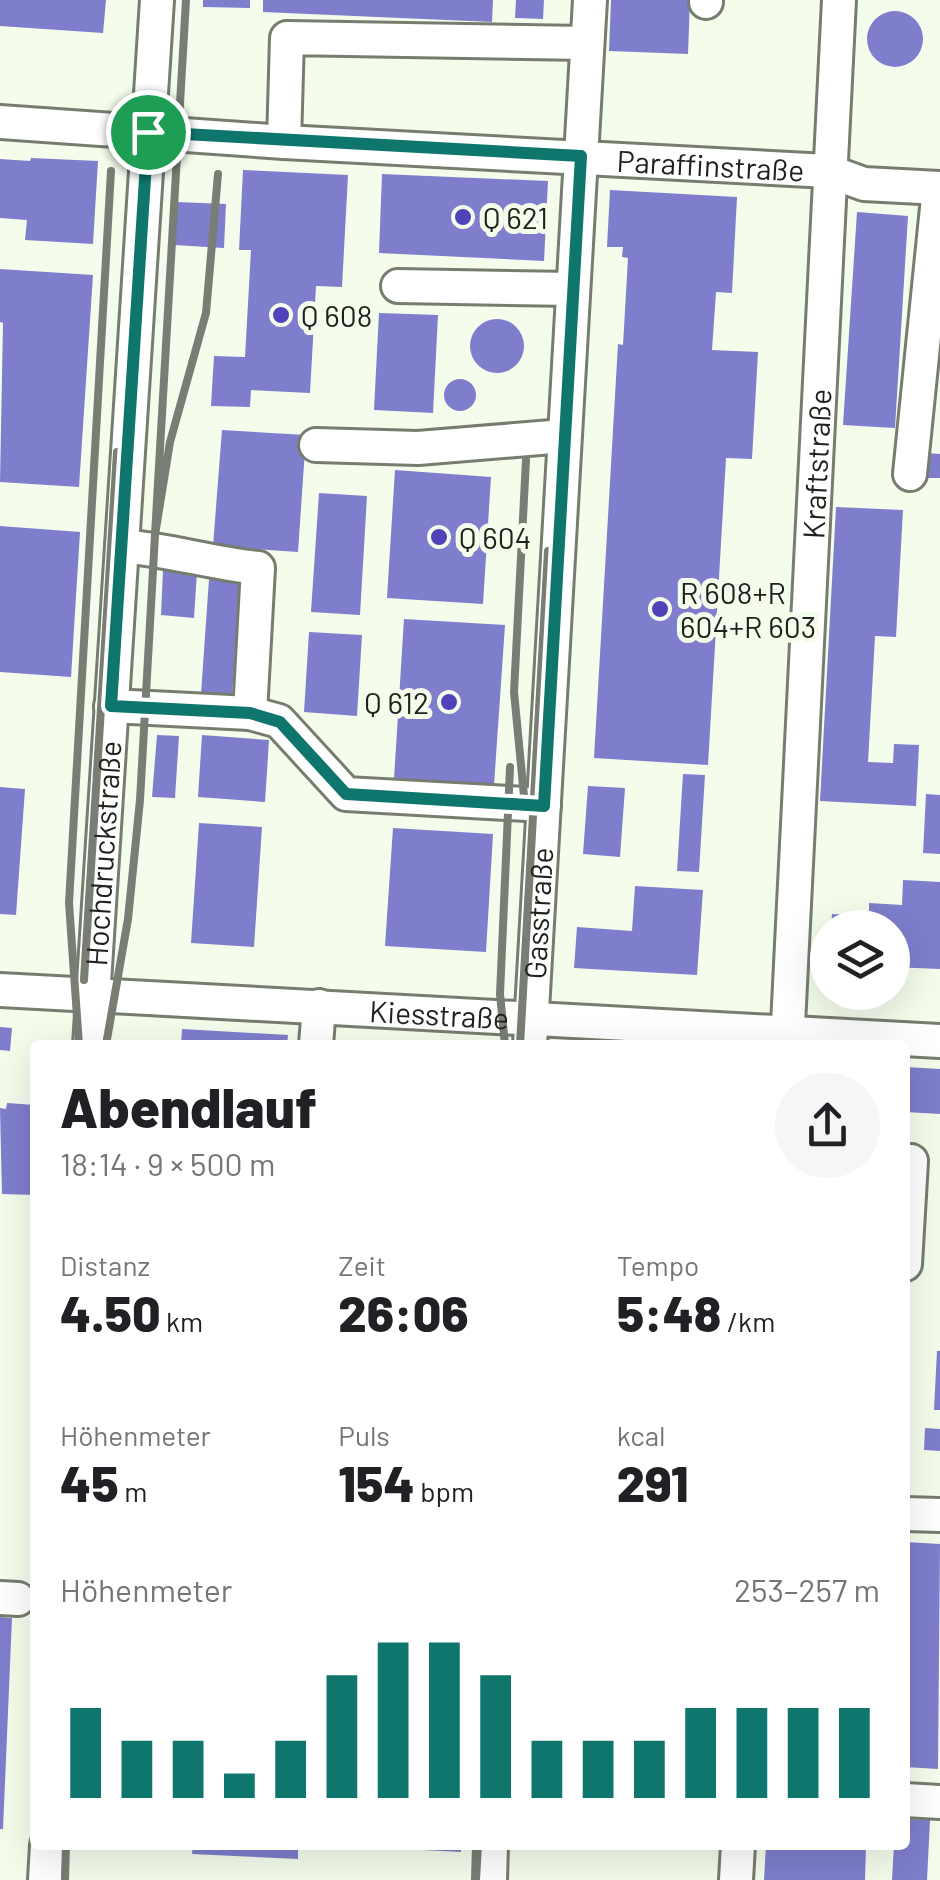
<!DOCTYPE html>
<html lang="de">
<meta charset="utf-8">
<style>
body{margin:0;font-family:Barlow,sans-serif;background:#f6f6f6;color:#202124;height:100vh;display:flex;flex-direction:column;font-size:38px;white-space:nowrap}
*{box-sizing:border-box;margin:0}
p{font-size:32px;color:#757577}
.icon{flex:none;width:55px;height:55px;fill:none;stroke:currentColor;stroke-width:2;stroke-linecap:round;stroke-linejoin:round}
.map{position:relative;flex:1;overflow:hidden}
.details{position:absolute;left:30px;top:1040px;width:880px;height:810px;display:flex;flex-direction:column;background:#fff;border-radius:10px;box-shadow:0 10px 40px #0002}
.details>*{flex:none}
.controls{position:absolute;left:810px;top:910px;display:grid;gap:20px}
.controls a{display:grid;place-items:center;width:100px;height:100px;border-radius:50%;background:#fff;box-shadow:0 10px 40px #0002;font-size:50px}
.pin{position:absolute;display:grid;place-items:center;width:85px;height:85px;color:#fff;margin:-42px;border:5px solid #fff;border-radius:50%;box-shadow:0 2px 10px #0007}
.round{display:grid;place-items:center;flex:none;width:105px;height:105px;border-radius:52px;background:#f6f6f6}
.overview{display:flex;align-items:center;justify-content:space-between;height:170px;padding:0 30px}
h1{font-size:55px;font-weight:800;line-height:75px}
.stats{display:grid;grid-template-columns:repeat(3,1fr);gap:15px;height:170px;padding:10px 30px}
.stats div{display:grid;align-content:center}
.stats b{font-size:50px;font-weight:800}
.stats small{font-size:28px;font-weight:400}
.stats p{font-size:28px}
.chart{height:280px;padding:20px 30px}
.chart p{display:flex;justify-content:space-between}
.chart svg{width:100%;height:180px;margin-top:10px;stroke:#0f766e;stroke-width:6}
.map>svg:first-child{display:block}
.building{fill:#7e7ecd}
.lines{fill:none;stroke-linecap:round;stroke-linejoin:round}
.minor-casing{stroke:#767d6f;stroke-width:38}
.minor{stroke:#fff;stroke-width:32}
.rail{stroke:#787e73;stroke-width:8}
.route-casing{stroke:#fff;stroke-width:20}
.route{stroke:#0f766e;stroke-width:12}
.poi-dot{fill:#5042b9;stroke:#f4fcec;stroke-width:4}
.labels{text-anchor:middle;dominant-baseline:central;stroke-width:10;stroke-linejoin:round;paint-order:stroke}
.street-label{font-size:30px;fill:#1f221c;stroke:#f4fcec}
.poi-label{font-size:30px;fill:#1f221c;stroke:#f4fcec;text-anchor:start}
</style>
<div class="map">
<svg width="940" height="1880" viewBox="0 0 940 1880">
<rect width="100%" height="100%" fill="#f4fcec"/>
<path class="building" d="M0,0H106L103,33L0,26Z
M203,0H250V8L203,7Z
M263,0H493L492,22L263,12Z
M516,0H544L543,19L515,18Z
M611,0H690L688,54L609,51Z
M867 39a28 28 0 1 1 56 0a28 28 0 1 1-56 0Z
M31,158L98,161L93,244L25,240L27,220L0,218V159L30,161Z
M243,170L348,175L342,287L316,286L310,393L251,390L250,407L211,406L214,356L245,357L251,250H239Z
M382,174L548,181L544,261L379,253Z
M610,190L737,197L732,293L716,292L712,350L758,352L752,459L726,458L708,765L594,758L618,344L623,345L628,258L622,257L623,247H607Z
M177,202L226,204L224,248L174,245Z
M857,212L908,216L895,428L843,425Z
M0,269L93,275L79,487L0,482L3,323L0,322Z
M379,313L438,315L433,413L374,410Z
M470 346a27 27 0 1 1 54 0a27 27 0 1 1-54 0Z
M444 395a16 16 0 1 1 32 0a16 16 0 1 1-32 0Z
M222,430L306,435L298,552L213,546Z
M928,453L940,454V478H927Z
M395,470L491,477L483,604L387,598Z
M319,493L367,496L360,615L311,612Z
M836,507L903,510L896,637L875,636L868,762L893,763L894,744L919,745L916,806L820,801Z
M0,526L80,532L71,677L0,672Z
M163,570L197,572L194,618L161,615Z
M209,579L240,581L232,696L201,694Z
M404,619L505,625L494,785L394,779Z
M309,632L362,635L357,716L304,712Z
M157,735L179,736L175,798L152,797Z
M202,735L269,740L265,802L198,797Z
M683,774L705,775L699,872L677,871Z
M588,786L625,788L620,857L583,854Z
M0,787L25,789L16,915L0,914Z
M926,794L940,795V854L923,853Z
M199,823L262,827L254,947L191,943Z
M393,828L493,834L486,952L385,946Z
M903,880L940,882V969L892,967V928H831L832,914L869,916V903L902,905Z
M635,886L703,890L697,975L574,968L577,927L632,931Z
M0,1027L12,1028L10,1051L0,1050Z
M182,1029L288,1035L287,1045H181Z
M905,1067L940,1069V1114L905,1112Z
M7,1103L35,1105V1195L2,1194L0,1108L6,1109Z
M937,1351H940V1410H934Z
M925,1428L940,1429V1451L924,1450Z
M905,1542L940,1544L938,1769L905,1767Z
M0,1617L12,1618L3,1829H0Z
M905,1819L930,1820L927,1880H892L894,1845H905Z
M193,1845H298V1859L192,1854Z
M384,1845H461V1852L384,1848Z
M766,1845L866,1847L865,1880H764Z"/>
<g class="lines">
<defs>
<g id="minor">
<path d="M706,2V0"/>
<path id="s1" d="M0,122L284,142L828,171L864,184L940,188"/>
<path d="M284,142L287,38L587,43"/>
<path d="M398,286L573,289"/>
<path d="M316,445L418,448L564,436"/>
<path d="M910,474L939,188"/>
<path d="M122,546C168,550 212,563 258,568L250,713"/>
<path d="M111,706L250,713L279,721L346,794L544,805"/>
<path id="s2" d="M0,990L940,1041"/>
<path id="s3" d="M90,1045L157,0"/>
<path d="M316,1045L319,1006"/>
<path id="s4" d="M530,1045L590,0"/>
<path id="s5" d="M787,1045L839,0"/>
<path d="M905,1264L911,1161"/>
<path d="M905,1514L940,1515"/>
<path d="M0,1598L18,1599"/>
<path d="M905,1800L940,1802"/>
<path d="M45,1880L47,1845"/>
<path d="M490,1880L491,1845"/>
<path d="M736,1880L738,1845"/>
</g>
</defs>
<use href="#minor" class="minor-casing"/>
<use href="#minor" class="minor"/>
<path class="rail" d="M186,0L155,535L170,442L206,313L218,174
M524,796L514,692L526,460
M84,980L117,452
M79,1045L69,903L111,171
M106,1045L128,919L140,800L155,535
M505,1045L500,994L510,767
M520,1045L548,551
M65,1880L66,1845
M476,1880L478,1845"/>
</g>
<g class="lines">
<defs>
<path id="route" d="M148,132L581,156L544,806L346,794L280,722L250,713L111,706Z"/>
</defs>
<use href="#route" class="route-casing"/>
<use href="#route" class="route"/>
</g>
<g class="poi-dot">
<circle cx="463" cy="217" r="10"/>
<circle cx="281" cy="315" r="10"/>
<circle cx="439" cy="537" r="10"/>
<circle cx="660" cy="609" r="10"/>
<circle cx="449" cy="702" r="10"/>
</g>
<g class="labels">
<g class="street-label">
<text stroke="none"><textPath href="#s1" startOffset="712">Paraffinstraße</textPath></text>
<text stroke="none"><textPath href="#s5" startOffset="582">Kraftstraße</textPath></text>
<text stroke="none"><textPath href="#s3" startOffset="192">Hochdruckstraße</textPath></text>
<text stroke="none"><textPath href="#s4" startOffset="132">Gasstraße</textPath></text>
<text stroke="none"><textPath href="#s2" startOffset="440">Kiesstraße</textPath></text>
</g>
<g class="poi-label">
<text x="483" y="217">Q 621</text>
<text x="301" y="315">Q 608</text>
<text x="459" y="537">Q 604</text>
<text x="680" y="592">R 608+R<tspan x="680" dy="34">604+R 603</tspan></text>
<text x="429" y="702" text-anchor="end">Q 612</text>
</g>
</g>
</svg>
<div class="controls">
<a><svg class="icon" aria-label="layers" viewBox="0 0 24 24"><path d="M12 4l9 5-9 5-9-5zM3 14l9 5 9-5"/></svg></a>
</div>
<div class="pin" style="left:148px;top:132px;background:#1e9e55"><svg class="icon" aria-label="arrive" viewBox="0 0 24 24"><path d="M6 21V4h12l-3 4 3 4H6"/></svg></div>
<section class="details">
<div class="overview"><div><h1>Abendlauf</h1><p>18:14 · 9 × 500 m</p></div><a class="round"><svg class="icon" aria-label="share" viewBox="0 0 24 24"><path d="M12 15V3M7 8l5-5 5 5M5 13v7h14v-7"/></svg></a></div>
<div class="stats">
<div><p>Distanz</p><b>4.50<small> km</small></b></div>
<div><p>Zeit</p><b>26:06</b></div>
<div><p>Tempo</p><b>5:48<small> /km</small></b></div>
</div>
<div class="stats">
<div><p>Höhenmeter</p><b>45<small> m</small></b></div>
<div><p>Puls</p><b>154<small> bpm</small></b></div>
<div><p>kcal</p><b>291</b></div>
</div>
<div class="chart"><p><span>Höhenmeter</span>253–257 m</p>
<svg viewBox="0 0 160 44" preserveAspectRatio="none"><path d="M5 44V22M15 44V30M25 44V30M35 44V38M45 44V30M55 44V14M65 44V6M75 44V6M85 44V14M95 44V30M105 44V30M115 44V30M125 44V22M135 44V22M145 44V22M155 44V22"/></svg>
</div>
</section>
</div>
